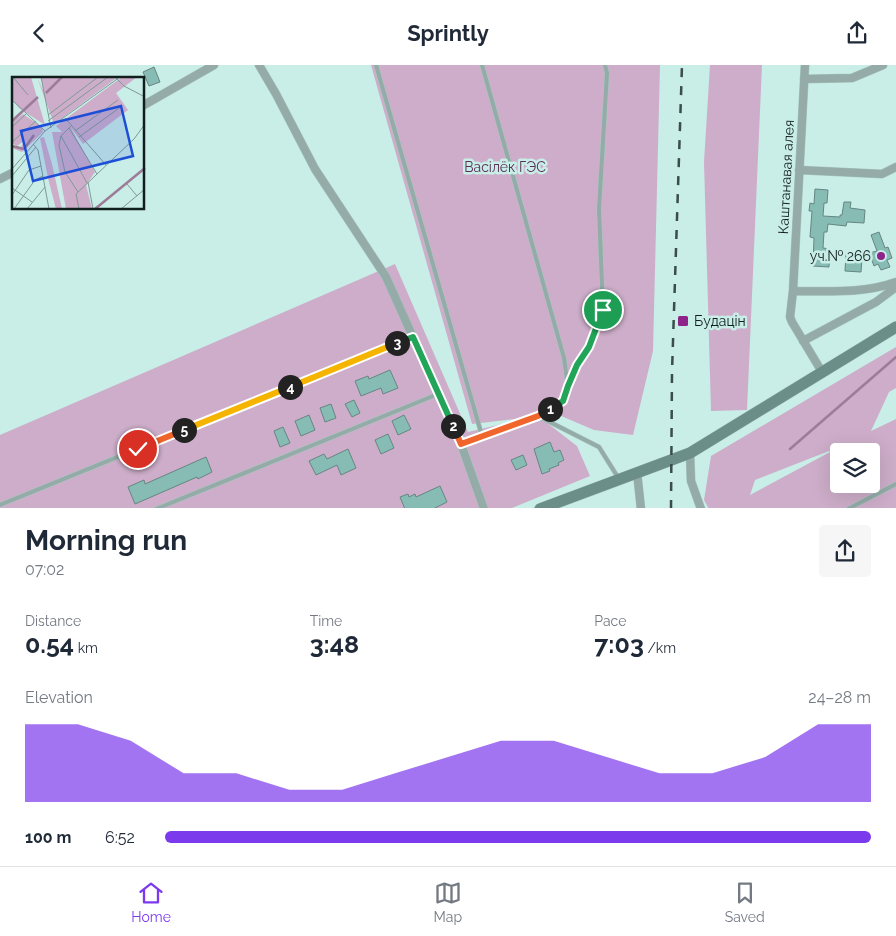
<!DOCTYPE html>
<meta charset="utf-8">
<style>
body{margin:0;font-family:Raleway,sans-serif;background:#f6f6f7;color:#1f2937;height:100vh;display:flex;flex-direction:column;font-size:19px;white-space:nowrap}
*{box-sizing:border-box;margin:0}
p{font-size:16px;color:#747a83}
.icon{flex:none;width:28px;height:28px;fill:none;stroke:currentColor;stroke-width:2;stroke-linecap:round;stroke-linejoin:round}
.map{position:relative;height:443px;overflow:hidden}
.sheet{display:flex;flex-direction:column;background:#fff;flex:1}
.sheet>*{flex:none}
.buttons{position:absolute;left:830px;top:378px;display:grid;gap:10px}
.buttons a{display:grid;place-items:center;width:50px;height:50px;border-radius:5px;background:#fff;box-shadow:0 5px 20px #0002;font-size:25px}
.pin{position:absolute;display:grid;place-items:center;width:42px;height:42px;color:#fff;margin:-21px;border:2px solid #fff;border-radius:50%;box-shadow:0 1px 5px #0007}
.km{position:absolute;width:25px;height:25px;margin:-12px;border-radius:50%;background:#222;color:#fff;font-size:14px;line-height:25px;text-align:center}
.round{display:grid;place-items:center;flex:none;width:52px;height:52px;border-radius:5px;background:#f6f6f7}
.head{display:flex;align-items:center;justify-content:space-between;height:85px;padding:0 25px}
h1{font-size:28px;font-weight:700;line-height:38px}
.stats{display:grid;grid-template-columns:repeat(3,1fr);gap:8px;height:85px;padding:5px 25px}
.stats div{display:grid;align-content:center}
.stats b{font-size:25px;font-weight:700}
.stats small{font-size:14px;font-weight:400}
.stats p{font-size:14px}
.chart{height:140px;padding:10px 25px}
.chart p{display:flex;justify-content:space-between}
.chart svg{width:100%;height:90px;margin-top:5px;fill:#7c3aed;opacity:.7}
ul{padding:0 25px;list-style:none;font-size:16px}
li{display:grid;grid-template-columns:80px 60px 1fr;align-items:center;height:38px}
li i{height:12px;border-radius:6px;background:#7c3aed}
header{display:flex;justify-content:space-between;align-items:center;height:65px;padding:0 25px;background:#fff;font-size:22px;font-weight:700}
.tab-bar{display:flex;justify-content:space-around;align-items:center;height:70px;border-top:1px solid #e0e1e3;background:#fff;font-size:14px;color:#747a83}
.tab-bar a{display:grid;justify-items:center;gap:2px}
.tab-bar .on{color:#7c3aed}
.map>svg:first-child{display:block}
.green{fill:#cdadc9;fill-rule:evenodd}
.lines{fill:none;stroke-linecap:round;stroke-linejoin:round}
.stream{stroke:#9d7c99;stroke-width:2.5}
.building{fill:#87bcb5;stroke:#658682}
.lane-casing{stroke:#a8c8c2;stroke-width:5}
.street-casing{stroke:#a8c8c2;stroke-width:9}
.secondary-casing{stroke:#a8c8c2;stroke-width:12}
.lane{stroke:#94aba7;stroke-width:4}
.street{stroke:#94aba7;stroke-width:8}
.secondary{stroke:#6c8e89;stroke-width:11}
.rail{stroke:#3a4d4a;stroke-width:2.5;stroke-dasharray:9 9;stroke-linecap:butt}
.split-1-casing{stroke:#fff;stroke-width:10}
.split-2-casing{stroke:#fff;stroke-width:10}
.split-3-casing{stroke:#fff;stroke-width:10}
.split-4-casing{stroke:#fff;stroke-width:10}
.split-5-casing{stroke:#fff;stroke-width:10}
.split-6-casing{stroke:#fff;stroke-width:10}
.split-1{stroke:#22a559;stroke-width:6}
.split-2{stroke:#f0652b;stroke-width:6}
.split-3{stroke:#22a559;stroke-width:6}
.split-4{stroke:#f5b400;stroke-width:6}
.split-5{stroke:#f5b400;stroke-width:6}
.split-6{stroke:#f0652b;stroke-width:6}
.poi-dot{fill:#8e2489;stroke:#c9ede7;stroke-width:2}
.labels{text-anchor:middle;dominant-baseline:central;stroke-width:5;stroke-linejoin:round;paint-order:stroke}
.park-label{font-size:14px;fill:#5a2e56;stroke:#c9ede7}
.street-label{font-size:14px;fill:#101e1c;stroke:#c9ede7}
.poi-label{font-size:14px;fill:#101e1c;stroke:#c9ede7;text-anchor:end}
.inset-river{fill:none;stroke:#9d7c99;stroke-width:2.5}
.inset-road{fill:none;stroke:#7f9a96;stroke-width:1}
.view{fill:#1d4ed8;fill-opacity:0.15;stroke:#1d4ed8;stroke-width:2.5}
.inset-edge{fill:none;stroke:#101e1c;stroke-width:2.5}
</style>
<header><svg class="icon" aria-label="back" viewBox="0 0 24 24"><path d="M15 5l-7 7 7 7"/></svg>Sprintly<svg class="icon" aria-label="share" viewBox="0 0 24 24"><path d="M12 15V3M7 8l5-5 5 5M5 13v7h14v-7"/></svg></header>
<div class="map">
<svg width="896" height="444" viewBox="0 0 896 444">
<rect width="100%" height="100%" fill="#c9ede7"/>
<path class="green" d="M371,0H660L653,286L633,370L594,365L547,345L538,351L577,381L590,411L512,443H0V370L395,199L468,367L532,352L472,359Z
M710,0H762L747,345L711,346L704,97Z
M896,282V323L889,327L871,366L896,354V443L709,444L704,435L711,391ZM829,386L830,387L750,430L755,415ZM839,386H871V419H839Z"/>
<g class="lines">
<path class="stream" d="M790,384L896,292"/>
</g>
<path class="building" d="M154,2L160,17L149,21L143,7Z
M815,124L828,125L827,138H824L823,151L840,152V150H842L844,137H851L850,143L865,145L864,158L847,157L846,161L828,159L827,167H824L823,183L830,184L829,202L813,201L814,173L810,172L812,146H809L810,138L814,139Z
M879,167L885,183L888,182L892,193L887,195L890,202L881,205L878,199L874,201L869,188L877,186L871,170Z
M846,189H854V193L862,194L861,207L845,206Z
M390,305L398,323L383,329L381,323L361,331L355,316L368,311L369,314Z
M354,335L360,348L352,352L345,339Z
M331,339L336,353L325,357L320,343Z
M309,350L315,365L301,371L295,356Z
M404,350L411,364L398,370L392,356Z
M283,362L290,378L280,382L274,366Z
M388,369L394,383L381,389L375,375Z
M550,377L554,387L560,385L564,395L558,398L559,400L549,404L550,406L542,409L534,384Z
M348,384L356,403L341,410L337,400L316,410L309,396L324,389L327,394Z
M523,390L527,400L516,405L511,395Z
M206,392L212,407L198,414L197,412L135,439L128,422L144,415L145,419Z
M440,421L447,437L433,444H405L400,432L408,429L409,432L415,429L416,432Z"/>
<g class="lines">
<defs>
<path id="lane" d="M376,0L482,371
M568,319L577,300L589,282L603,245L599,144L607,8L605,0
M538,351L599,382L619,414
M461,379L538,351L563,336L568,321L564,293L482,0
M0,440L412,272
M156,444L438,329
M848,444L896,419"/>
<path id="street" d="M259,0L276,29L315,104L386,212L461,379L484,444
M805,0L793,226L790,252L792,257L822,307
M804,14L852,13L883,0
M144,40L214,0
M799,105L882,109L896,102
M0,114L14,107
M793,226C828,226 863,229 896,217
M803,276L876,237L896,222
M690,388L691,416L701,444
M637,407L641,444"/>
<path id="secondary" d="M540,444L690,388L896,262"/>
</defs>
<use href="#lane" class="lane-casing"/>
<use href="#street" class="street-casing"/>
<use href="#secondary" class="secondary-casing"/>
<use href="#lane" class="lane"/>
<use href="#street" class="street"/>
<use href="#secondary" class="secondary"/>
<path class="rail" d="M671,444L672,307L682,0"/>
</g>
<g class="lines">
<defs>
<path id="split-1" d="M550,344L563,336L568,321L577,300L589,282L603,245"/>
<path id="split-2" d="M453,361L461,379L538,351L550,344"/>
<path id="split-3" d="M397,278L413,272L453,361"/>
<path id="split-4" d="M290,322L397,278"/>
<path id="split-5" d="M184,365L290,322"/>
<path id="split-6" d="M138,384L184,365"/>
</defs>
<use href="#split-1" class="split-1-casing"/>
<use href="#split-2" class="split-2-casing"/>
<use href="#split-3" class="split-3-casing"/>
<use href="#split-4" class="split-4-casing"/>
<use href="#split-5" class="split-5-casing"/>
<use href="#split-6" class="split-6-casing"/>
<use href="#split-1" class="split-1"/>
<use href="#split-2" class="split-2"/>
<use href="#split-3" class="split-3"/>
<use href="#split-4" class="split-4"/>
<use href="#split-5" class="split-5"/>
<use href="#split-6" class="split-6"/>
</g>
<g class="poi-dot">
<circle cx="881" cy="191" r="5"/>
<rect x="677" y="250" width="12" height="12" rx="2.5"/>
</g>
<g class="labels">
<g class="park-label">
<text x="505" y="102">Васілёк ГЭС</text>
</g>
<g class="street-label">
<text transform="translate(786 112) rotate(-87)">Каштанавая алея</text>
</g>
<g class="poi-label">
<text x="871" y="191">уч.№ 266</text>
<text x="694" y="256" text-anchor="start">Будацін</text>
</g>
</g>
<g transform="translate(12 12)">
<rect width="132" height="132" fill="#c9ede7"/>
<path d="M0,0H19L33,48L7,31L0,22ZM25,0L32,16L29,0H106L42,47ZM110,0H125L104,16L116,33L71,67L59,51L83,95L74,108L80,132H54L40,55H50L44,49ZM11,37L30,50L31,55L10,75L0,71V68L5,71L9,70L13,63L5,69L0,66V45ZM32,60L40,87L50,132H44L36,101L28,61Z" fill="#cdadc9"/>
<path class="inset-river" d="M34,16L50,0M0,44L26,20M0,69L12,72L22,58M83,132L133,91"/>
<path class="inset-road" d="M1,0L16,18M29,0L39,51M103,0L112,9L133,20M0,23L33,54M36,38L86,0M53,41L94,88M36,44L96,0M59,49L49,59L75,106M0,50L14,37M57,51L85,97M63,54L106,23M49,59L47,68L53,95L66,115M67,60L110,29M0,65L24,44M21,67L26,73L37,132M0,92L33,54L108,0M0,99L24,70M76,105L81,132M115,107L125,119M0,111L20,125M0,118L17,93L29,89M2,132L23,103L31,99M15,132L33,110M67,132L64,117L122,62L133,47M109,132L133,112"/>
<path class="view" d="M109,29L121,79L21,104L9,54Z"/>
<rect width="132" height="132" class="inset-edge"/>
</g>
</svg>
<div class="buttons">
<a><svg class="icon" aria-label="layers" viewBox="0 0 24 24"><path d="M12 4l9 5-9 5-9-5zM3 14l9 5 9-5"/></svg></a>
</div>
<div class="pin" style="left:603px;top:245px;background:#1e9e55"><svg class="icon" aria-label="arrive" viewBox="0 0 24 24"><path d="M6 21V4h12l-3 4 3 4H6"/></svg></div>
<div class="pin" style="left:138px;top:384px;background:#d93025"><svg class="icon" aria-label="check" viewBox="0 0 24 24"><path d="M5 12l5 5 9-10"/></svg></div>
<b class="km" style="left:550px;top:344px">1</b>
<b class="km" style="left:453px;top:361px">2</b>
<b class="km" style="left:397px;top:278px">3</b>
<b class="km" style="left:290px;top:322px">4</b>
<b class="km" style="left:184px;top:365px">5</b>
</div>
<section class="sheet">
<div class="head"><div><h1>Morning run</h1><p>07:02</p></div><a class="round"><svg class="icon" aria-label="share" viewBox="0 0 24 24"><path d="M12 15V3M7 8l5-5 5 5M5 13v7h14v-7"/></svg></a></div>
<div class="stats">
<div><p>Distance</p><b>0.54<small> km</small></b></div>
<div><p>Time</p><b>3:48</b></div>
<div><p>Pace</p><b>7:03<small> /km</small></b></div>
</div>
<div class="chart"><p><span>Elevation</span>24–28 m</p>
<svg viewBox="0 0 160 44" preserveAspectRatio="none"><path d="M0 44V6L10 6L20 14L30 30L40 30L50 38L60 38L70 30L80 22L90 14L100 14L110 22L120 30L130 30L140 22L150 6L160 6V44z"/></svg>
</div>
<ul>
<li><b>100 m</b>6:52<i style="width:100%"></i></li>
</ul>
</section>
<nav class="tab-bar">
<a class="on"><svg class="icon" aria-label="home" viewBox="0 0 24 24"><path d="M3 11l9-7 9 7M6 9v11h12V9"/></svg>Home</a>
<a><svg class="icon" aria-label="map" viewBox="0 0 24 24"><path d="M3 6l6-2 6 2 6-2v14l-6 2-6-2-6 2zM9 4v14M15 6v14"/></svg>Map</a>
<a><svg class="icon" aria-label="saved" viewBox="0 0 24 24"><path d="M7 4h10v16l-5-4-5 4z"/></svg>Saved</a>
</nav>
